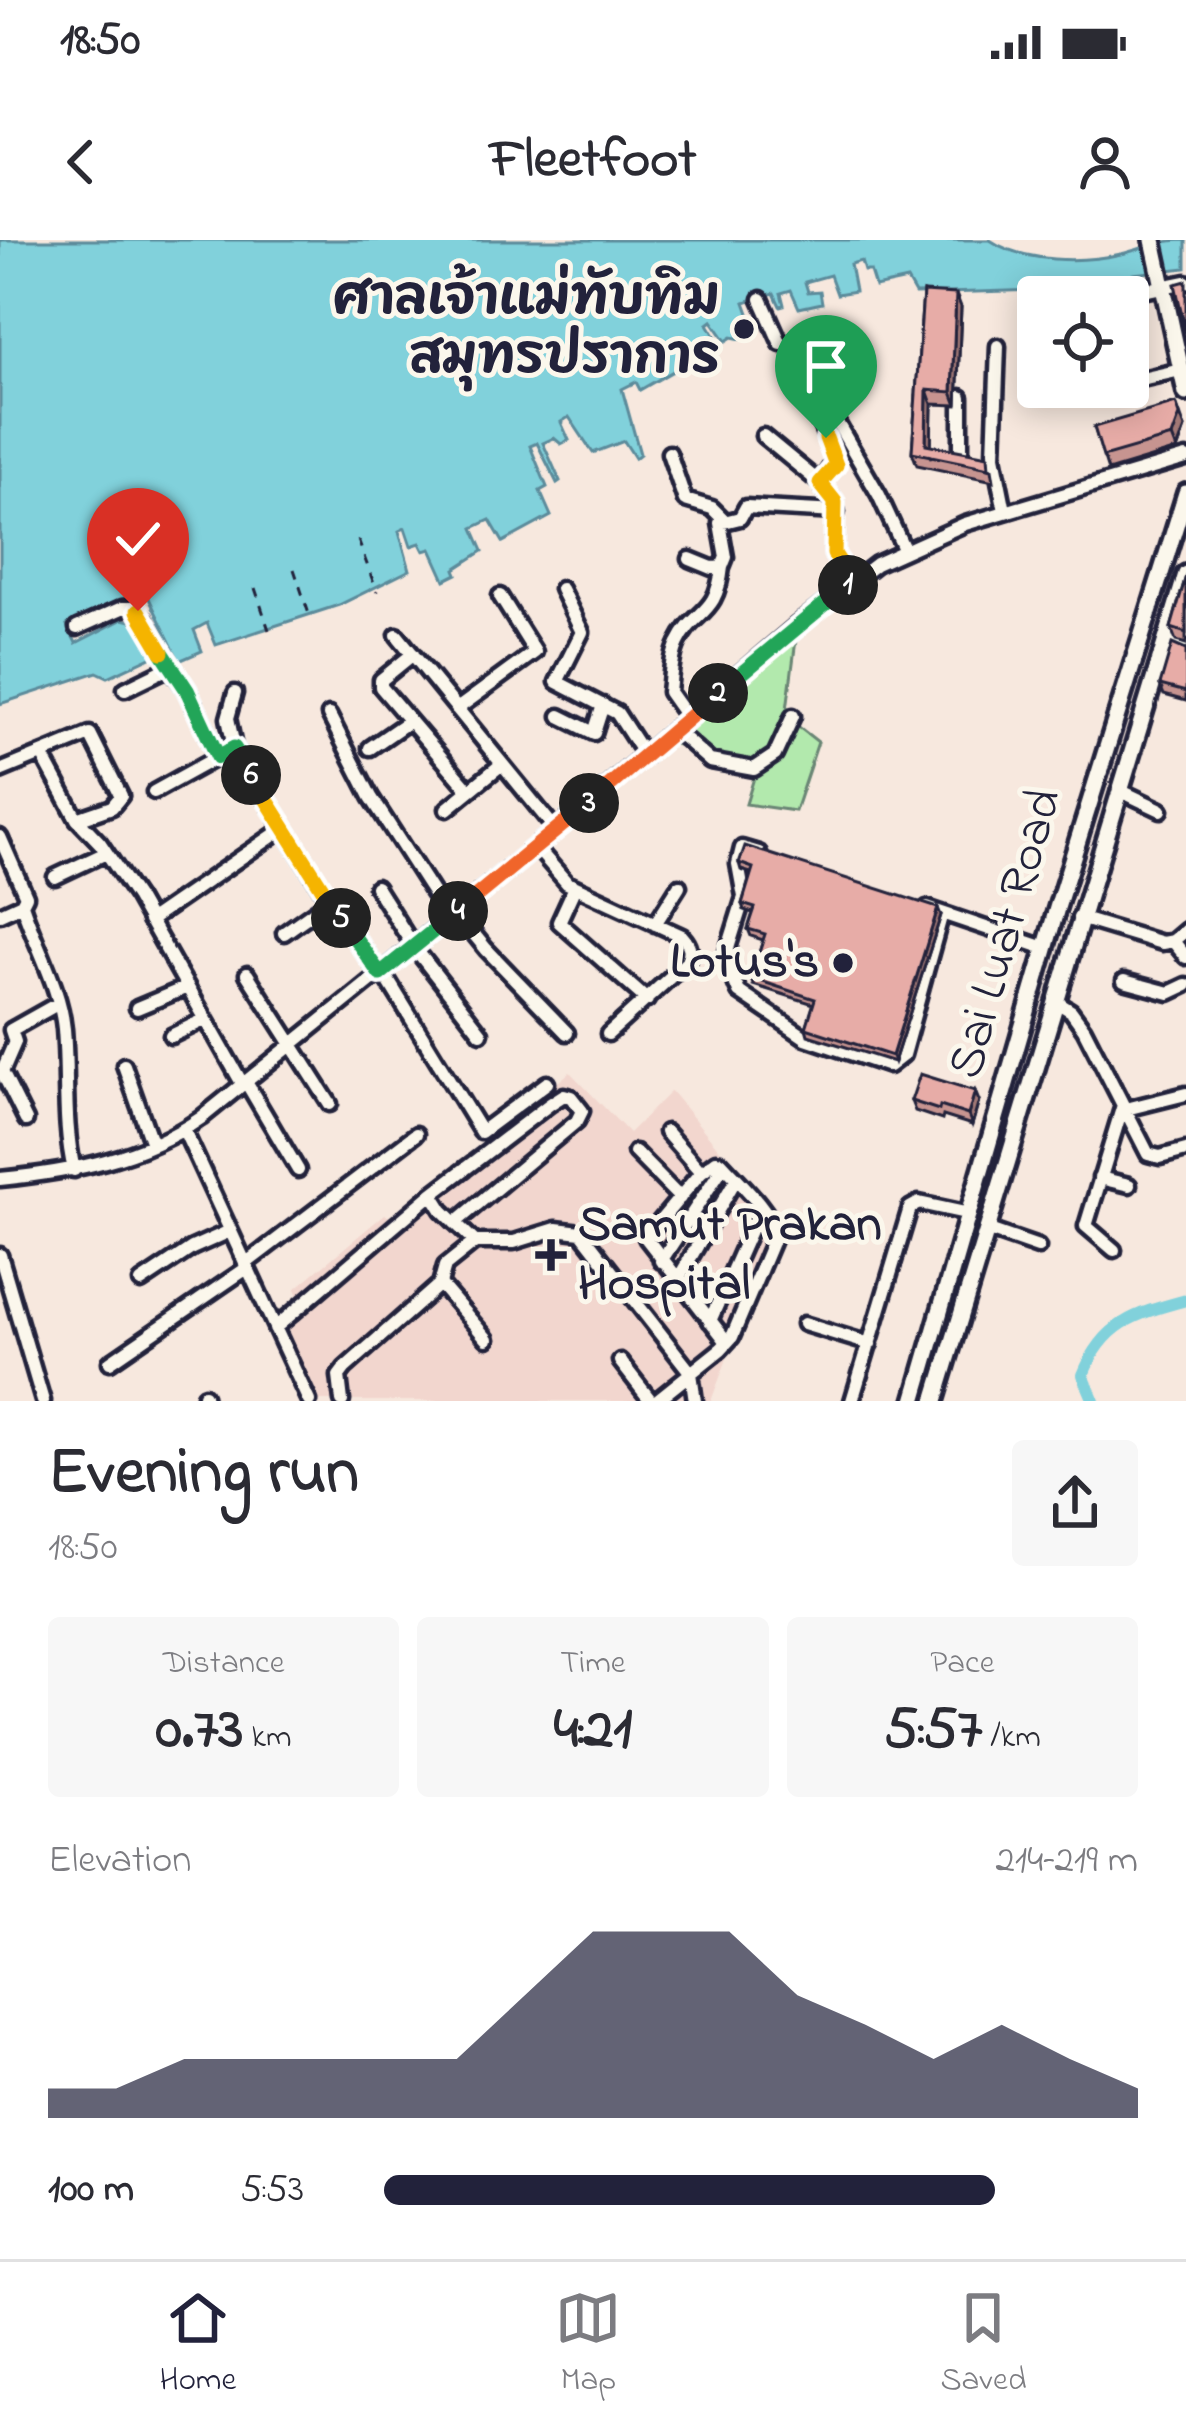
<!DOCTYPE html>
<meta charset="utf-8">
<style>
body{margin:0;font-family:"Indie Flower","Playpen Sans Thai",sans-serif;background:#f7f7f7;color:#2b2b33;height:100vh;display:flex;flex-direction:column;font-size:45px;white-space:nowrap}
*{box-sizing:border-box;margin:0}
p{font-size:39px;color:#7c7c81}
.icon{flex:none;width:66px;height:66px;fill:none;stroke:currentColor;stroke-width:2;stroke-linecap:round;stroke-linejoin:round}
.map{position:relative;height:1161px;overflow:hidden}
.sheet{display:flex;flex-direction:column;background:#fff;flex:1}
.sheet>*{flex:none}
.controls{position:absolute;left:1017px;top:36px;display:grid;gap:24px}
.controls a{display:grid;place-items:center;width:132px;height:132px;border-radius:12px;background:#fff;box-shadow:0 6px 30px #0003;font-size:60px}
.pin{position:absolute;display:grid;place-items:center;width:102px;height:102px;color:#fff;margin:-123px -51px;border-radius:50% 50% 50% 0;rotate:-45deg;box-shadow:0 0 12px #0007}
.pin .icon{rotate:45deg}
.km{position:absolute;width:60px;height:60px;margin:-30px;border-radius:50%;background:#222;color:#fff;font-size:33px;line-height:60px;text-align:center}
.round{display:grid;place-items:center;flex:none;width:126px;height:126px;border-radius:12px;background:#f7f7f7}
.head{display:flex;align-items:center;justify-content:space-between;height:204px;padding:0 48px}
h1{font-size:66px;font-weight:700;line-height:90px}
.metrics{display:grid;grid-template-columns:repeat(3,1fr);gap:18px;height:204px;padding:12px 48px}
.metrics div{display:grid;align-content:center;border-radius:12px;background:#f7f7f7;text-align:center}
.metrics b{font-size:60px;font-weight:700}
.metrics small{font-size:33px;font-weight:400}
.metrics p{font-size:33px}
.chart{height:336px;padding:24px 48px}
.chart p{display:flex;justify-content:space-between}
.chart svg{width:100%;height:216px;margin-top:12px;fill:#22223b;opacity:.7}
ul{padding:0 48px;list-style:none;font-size:39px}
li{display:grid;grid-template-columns:192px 144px 1fr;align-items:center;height:90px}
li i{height:30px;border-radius:15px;background:#22223b}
.status{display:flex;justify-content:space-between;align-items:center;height:84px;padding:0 60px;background:#fff;direction:ltr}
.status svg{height:33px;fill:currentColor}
header{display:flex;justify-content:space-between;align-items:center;height:156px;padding:0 48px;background:#fff;font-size:54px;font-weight:700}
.tabs{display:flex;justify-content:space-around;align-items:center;height:168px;border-top:3px solid #e1e1e2;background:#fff;font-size:33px;color:#7c7c81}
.tabs a{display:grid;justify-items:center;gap:6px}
.tabs .on{color:#22223b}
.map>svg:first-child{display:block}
.built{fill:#f2d6ce}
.green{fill:#b2e9ad;stroke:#6a8674;stroke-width:3}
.water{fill:#81d1db;stroke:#5b8b9b;stroke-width:3}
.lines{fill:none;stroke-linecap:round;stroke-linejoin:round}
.canal{stroke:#81d1db;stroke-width:12}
.minor-tunnel{stroke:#ccc0bd;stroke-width:12;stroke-dasharray:12 6;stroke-linecap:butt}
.minor-casing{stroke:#22223b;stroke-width:21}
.major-casing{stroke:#22223b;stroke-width:24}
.path{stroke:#22223b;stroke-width:3;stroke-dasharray:9 9;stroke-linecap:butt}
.minor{stroke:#fbf7ec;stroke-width:12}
.major{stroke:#fbf7ec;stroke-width:15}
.wall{fill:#c79490;stroke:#22223b;stroke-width:3}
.shaded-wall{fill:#a27875;stroke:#22223b;stroke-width:3}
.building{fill:#e7aca7;stroke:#22223b;stroke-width:3}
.split-1-casing{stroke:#fff;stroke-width:24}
.split-2-casing{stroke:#fff;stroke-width:24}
.split-3-casing{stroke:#fff;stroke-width:24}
.split-4-casing{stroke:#fff;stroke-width:24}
.split-5-casing{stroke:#fff;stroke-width:24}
.split-6-casing{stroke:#fff;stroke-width:24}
.split-7-casing{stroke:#fff;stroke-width:24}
.split-8-casing{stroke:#fff;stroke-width:24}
.split-1{stroke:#f5b400;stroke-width:15}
.split-2{stroke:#22a559;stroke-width:15}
.split-3{stroke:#f0652b;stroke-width:15}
.split-4{stroke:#f0652b;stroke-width:15}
.split-5{stroke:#22a559;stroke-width:15}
.split-6{stroke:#f5b400;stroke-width:15}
.split-7{stroke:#22a559;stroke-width:15}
.split-8{stroke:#f5b400;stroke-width:15}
.poi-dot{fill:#22223b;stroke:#fbf7ec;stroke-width:4.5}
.labels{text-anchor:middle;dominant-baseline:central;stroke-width:10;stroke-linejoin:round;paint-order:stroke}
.poi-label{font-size:51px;font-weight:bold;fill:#22223b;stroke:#fbf7ec;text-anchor:end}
.street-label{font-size:51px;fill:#22223b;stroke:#fbf7ec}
</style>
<div class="status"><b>18:50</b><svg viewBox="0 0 49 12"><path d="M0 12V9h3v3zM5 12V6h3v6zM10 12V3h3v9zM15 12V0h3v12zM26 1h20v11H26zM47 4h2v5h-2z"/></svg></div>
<header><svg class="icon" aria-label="back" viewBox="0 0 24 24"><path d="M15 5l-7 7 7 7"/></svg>Fleetfoot<svg class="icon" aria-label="person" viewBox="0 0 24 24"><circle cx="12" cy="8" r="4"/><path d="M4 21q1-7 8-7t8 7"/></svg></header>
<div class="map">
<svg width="1186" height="1161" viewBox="0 0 1186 1161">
<rect width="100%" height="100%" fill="#f7e8de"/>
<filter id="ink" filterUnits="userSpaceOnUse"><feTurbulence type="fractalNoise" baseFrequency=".00833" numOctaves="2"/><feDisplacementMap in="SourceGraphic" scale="24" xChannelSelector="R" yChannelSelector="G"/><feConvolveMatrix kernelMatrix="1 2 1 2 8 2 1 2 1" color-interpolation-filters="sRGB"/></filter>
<g filter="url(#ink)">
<path class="built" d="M570,832L629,893L671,851L779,981L711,1161H317L278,1079L302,1064L295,1049L385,974L394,980Z"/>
<path class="green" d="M798,384L786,477L818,502L795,571L746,564L756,531L663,500Z"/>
<path class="water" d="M0,0H990C1024,23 1082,23 1121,14C1146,8 1158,0 1186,0V28L1133,34L1072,49L915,54L907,40L875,47L870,31H864L861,21L850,24L855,51L837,54L830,35L805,42L808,52L820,51L822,63L799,68L791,50L781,53L784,65L780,66L774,53L745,62L750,76L739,84L741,99L732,97L726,101L712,81L708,84L720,104L640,150L636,142L622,149L640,214L635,218L624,201L593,213L569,177L561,182L569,200L561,204L554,198L543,203L560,241L557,243L537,203L530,206L547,247L540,251L551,276L503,302L490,280L473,288L483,311L455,329L457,334L445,340L431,309L424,311L420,303L411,306L405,288L399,291L410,330L339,365L216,405L207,383L194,390L202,411L179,421L146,352L141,350L67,385L76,403L123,379L139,383L155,415L108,437L97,432L0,464Z"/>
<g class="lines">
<path class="canal" d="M1094,1161L1083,1135C1104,1082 1135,1074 1186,1060"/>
<path class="minor-tunnel" d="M781,104L814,170"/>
<defs>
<path id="minor" d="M1113,57L1186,42
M761,59L781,104
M998,106L994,216L1005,271
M1128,142L1181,130
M814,170L836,219L820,243
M835,179L879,255L904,309
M763,196L820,243L835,262L834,314L852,342
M669,213L685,260L712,268L723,279
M961,214V157
M690,319L712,328L722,327L726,317L720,283L740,278L746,267L837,272
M561,349L582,392L557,442L617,473L645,516
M77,388L122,368H133L144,378L170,427
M397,395L556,590
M1165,402L1186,408
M413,414L381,440V447L469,550
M125,449L170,427L187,450L218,516
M235,453L228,478L234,507L329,661L380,734
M457,469L535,412L500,356
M329,475L371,557L449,678
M560,476L594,493L603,465
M688,479L669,452C671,436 671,417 678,403C694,369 717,377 722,327
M675,490L710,521L754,529L775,515L793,476
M370,508L409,481
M43,516L77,579L100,603L137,658L243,845
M0,531L90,494L121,556L112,567L77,579
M1119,550L1161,570
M154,552L221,515
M447,569L502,524
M0,597L26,656L22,664L0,674
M536,607L567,643L682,696C691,706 691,710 687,722L608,794
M759,613L742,608L738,624L744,657L725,718L739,752L806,798L889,826L903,815L942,673
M55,637L106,613
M376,647L414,707L481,793
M575,647L559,682L647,760
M22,664C35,705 60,747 64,789C68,837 63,883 74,930
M927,668L1045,708
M456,672L486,709L567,793
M1079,678L1162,703L1173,701L1186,690
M149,681L284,588
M655,684L679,646
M284,693L329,661
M1173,701L1186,717
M383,732L481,892L547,843
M247,734L330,864
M1124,741L1169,753L1186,745
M1055,761L1071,771L1084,789L1148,914L1160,917L1186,910
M137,768L185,748
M171,796L204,780
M124,825L152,904
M246,842L298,930
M1126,869L1186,854
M26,880L2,832L15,802L11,790L59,763
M184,890L309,1161
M666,892L701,932
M635,912L680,958
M1100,938L1129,945
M0,939C70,932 142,919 201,878L532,610L798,384L876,324L965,284L1186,218
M432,954L442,970L475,1002
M986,989L1038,1007
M1114,1010L1086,986L1123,865
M0,1015L43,1161
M661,1021L724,925
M245,1024L416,894
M677,1041L736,939
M141,1042L192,1008L230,991
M440,1044L487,1099
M710,1081L760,968
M804,1084L870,1104
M275,1088L432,954L550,864L564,855L571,857L582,871L577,881L455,983
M620,1121L651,1161
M110,1122L247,1028
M204,1155L205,1161
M342,1161L339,1136L345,1128L440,1044L445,1026L475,1002H514L556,989L581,992L691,1133L695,1161
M656,1161L721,1109L732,1097L776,993C769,968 739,942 721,922L716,921L701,932L646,998L727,1102
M852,1161L910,968L919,963L970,974"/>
<path id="major" d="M1153,0L1186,153
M914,1161L1057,668L1186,253
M935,1161L1186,334"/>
</defs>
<use href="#minor" class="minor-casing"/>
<use href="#major" class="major-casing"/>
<path class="path" d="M358,300L377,352
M294,329L311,380
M255,348L269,390"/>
<use href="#minor" class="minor"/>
<use href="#major" class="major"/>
</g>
<path class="wall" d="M923,52L961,67L957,165L932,164L931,205L992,229L994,241L917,225L912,212Z
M1094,187L1185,188L1177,210L1108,231Z
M1186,336V404L1176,401L1171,388Z
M1186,410V461L1164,455L1160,445Z
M739,623L941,675L894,822L808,795L806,788L814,764L753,745L751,738L763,700L751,696L748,689L753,673L744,670L742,664L751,633L741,630Z
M911,861H979L972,885L943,876L942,880L915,871Z"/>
<path class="shaded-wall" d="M956,54L961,67L957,165L952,152Z
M927,150L932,164L931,218L926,204Z
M1176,163L1185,188L1177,210L1172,197Z
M938,668L941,675L894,822L892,816Z
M975,851L979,861L972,885L968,875Z"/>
<path class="building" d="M1186,41V92L1175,44Z
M923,52L956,54L952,152L927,150L926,204L988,216L989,228L912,212Z
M1176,163L1180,175L1172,197L1103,217L1094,187Z
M1186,336V393L1171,388Z
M1172,404L1186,410V452L1160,445Z
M745,606L938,668L892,816L806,788L815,759L751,738L765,694L748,689L755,668L742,664L753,628L739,623Z
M920,834L975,851L968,875L940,866L939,870L911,861Z"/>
</g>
<g class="lines" filter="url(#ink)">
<defs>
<path id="split-1" d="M826,198L836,225L820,243L835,262L834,314L852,341L848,345"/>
<path id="split-2" d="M718,453L848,345"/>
<path id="split-3" d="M589,563L718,453"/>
<path id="split-4" d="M458,671L589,563"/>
<path id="split-5" d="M341,678L380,734L458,671"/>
<path id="split-6" d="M251,535L341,678"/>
<path id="split-7" d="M162,412L187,450L218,517L234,508L251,535"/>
<path id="split-8" d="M138,371L162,412"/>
</defs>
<use href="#split-1" class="split-1-casing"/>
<use href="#split-2" class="split-2-casing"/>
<use href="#split-3" class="split-3-casing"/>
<use href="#split-4" class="split-4-casing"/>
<use href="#split-5" class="split-5-casing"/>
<use href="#split-6" class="split-6-casing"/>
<use href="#split-7" class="split-7-casing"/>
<use href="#split-8" class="split-8-casing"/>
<use href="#split-1" class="split-1"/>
<use href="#split-2" class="split-2"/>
<use href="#split-3" class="split-3"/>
<use href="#split-4" class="split-4"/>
<use href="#split-5" class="split-5"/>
<use href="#split-6" class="split-6"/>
<use href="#split-7" class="split-7"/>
<use href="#split-8" class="split-8"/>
</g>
<g class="poi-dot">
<circle cx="744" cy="89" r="12"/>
<circle cx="843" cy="723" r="12"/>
<path d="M545 997h12v12h12v12h-12v12h-12v-12h-12v-12h12z"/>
</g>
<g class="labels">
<g class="poi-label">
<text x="720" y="60">ศาลเจ้าแม่ทับทิม<tspan x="720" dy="59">สมุทรปราการ</tspan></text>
<text x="819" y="723">Lotus's</text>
<text x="578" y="986" text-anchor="start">Samut Prakan<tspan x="578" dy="59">Hospital</tspan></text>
</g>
<g class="street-label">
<text transform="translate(1007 694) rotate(-74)">Sai Luat Road</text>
</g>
</g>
</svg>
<div class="controls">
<a><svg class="icon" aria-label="locate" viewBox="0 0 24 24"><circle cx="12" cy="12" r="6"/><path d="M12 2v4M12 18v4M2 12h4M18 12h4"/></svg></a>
</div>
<div class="pin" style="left:826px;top:198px;background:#1e9e55"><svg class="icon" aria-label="arrive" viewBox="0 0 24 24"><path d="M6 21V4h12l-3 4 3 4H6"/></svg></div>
<div class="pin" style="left:138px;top:371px;background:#d93025"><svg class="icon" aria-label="check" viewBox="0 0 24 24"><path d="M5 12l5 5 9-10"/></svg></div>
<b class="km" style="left:848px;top:345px">1</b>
<b class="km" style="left:718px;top:453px">2</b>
<b class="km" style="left:589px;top:563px">3</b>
<b class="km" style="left:458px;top:671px">4</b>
<b class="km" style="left:341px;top:678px">5</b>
<b class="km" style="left:251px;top:535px">6</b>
</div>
<section class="sheet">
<div class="head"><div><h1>Evening run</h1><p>18:50</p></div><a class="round"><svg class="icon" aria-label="share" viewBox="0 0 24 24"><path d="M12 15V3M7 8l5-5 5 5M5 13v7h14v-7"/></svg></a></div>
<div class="metrics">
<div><p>Distance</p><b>0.73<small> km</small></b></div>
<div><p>Time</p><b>4:21</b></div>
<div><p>Pace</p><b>5:57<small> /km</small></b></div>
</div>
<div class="chart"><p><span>Elevation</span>214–219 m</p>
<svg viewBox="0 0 160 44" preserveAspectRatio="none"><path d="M0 44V38L10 38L20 32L30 32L40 32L50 32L60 32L70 19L80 6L90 6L100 6L110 19L120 25L130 32L140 25L150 32L160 38V44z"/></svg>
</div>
<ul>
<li><b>100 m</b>5:53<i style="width:81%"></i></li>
</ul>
</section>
<nav class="tabs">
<a class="on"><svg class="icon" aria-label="home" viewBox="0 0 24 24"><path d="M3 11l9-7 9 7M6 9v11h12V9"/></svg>Home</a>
<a><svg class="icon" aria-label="map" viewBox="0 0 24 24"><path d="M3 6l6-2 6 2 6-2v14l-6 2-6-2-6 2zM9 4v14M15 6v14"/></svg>Map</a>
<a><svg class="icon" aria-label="saved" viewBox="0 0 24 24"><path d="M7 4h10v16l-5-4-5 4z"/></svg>Saved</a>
</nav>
